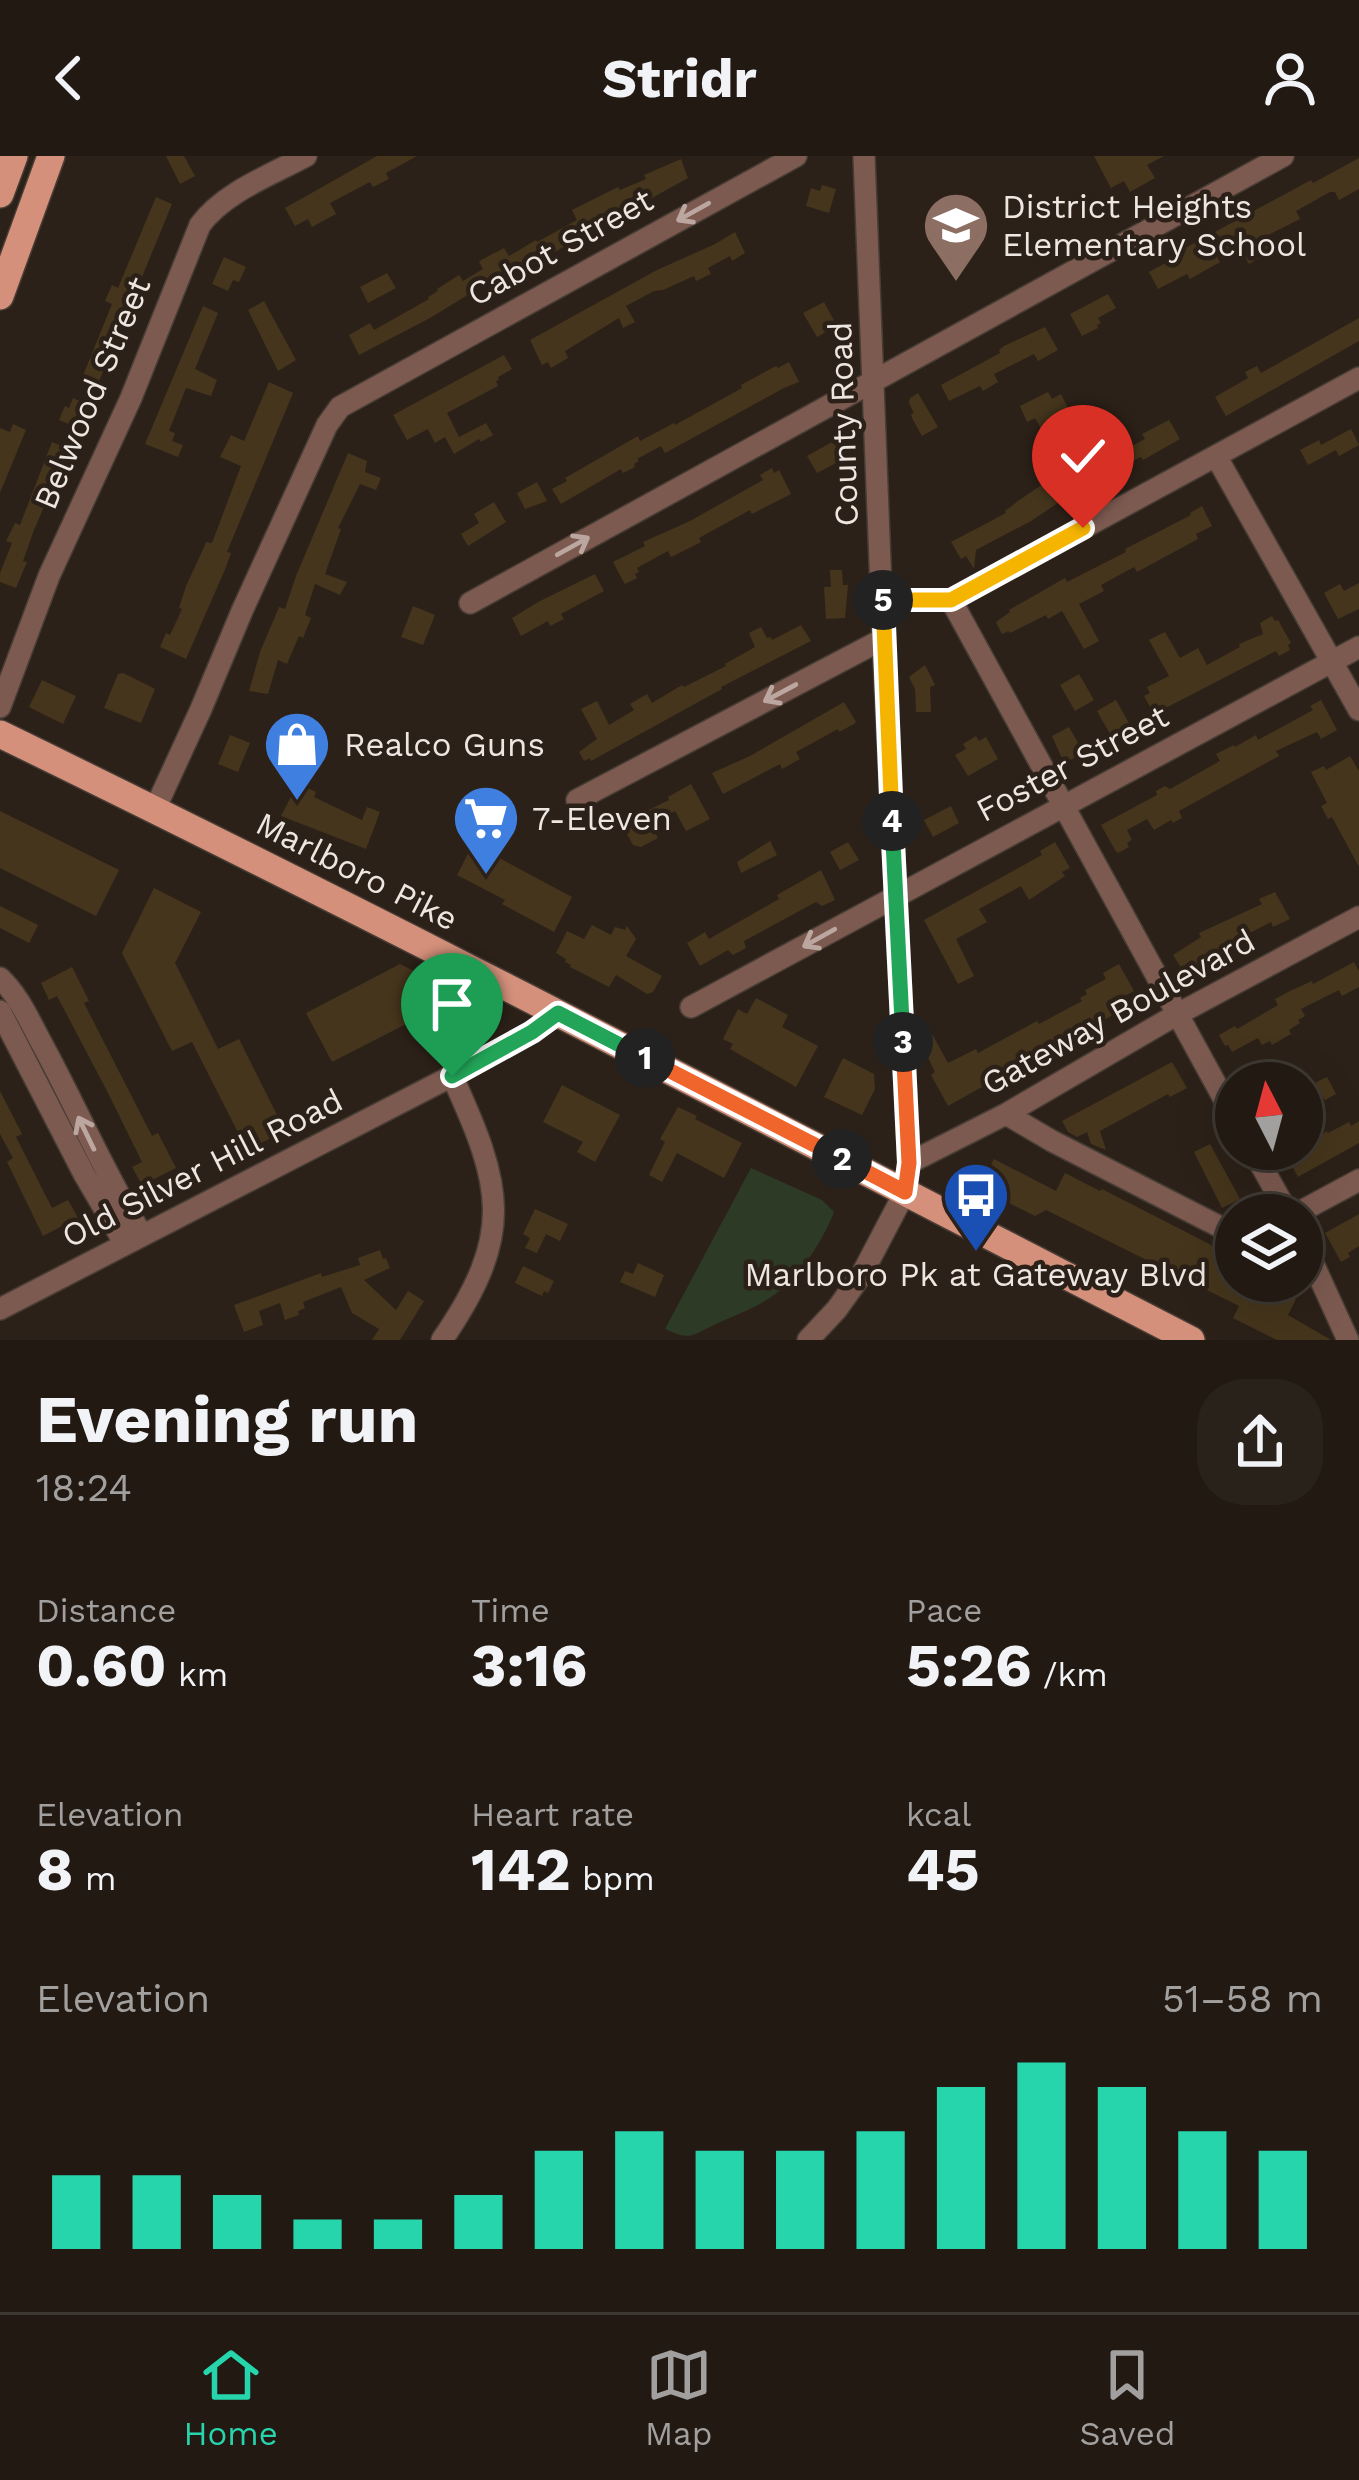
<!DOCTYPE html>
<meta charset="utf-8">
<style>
body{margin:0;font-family:"Work Sans",sans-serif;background:#29221b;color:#f1f3f6;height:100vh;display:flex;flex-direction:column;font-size:45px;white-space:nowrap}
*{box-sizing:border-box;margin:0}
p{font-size:39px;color:#a2a09f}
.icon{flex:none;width:66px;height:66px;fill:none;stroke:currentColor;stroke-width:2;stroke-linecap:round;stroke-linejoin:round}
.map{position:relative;height:1184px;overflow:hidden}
.drawer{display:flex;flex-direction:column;background:#211912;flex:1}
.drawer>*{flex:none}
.needle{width:78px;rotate:354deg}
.tools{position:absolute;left:1215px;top:906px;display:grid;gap:24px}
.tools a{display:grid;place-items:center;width:108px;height:108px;border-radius:50%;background:#211912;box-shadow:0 12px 48px #0002,0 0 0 3px #3e3832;font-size:60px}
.pin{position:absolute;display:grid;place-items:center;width:102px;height:102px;color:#fff;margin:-123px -51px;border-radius:50% 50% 50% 0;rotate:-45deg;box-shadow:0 0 12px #0007}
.pin .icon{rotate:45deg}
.km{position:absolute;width:60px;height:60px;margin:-30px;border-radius:50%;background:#222;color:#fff;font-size:33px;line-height:60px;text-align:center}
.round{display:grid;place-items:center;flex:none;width:126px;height:126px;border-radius:48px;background:#29221b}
.summary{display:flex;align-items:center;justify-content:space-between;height:204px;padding:0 36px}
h1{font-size:66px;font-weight:700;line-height:90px}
.stats{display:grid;grid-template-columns:repeat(3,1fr);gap:18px;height:204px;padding:12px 36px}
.stats div{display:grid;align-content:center}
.stats b{font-size:60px;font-weight:700}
.stats small{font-size:33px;font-weight:400}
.stats p{font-size:33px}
.chart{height:336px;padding:24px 36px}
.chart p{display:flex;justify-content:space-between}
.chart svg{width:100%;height:216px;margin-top:12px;stroke:#27d5ad;stroke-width:6}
header{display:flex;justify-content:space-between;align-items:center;height:156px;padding:0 36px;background:#211912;font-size:54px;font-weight:700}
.tabs{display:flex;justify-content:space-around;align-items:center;height:168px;border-top:3px solid #3e3832;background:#211912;font-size:33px;color:#a2a09f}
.tabs a{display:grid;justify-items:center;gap:6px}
.tabs .active{color:#27d5ad}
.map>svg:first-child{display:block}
.green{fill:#2d3b26}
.building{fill:#45351c}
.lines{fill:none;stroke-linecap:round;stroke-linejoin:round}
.minor-casing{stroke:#473d34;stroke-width:24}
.major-casing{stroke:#473d34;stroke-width:30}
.minor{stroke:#7c5a50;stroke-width:21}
.major{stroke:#d4907b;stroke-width:27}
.oneway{stroke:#bba7a0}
.split-1-casing{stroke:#fff;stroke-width:24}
.split-2-casing{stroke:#fff;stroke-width:24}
.split-3-casing{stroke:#fff;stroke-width:24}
.split-4-casing{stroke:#fff;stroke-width:24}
.split-5-casing{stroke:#fff;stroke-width:24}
.split-6-casing{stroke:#fff;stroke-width:24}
.split-1{stroke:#22a559;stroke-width:15}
.split-2{stroke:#f0652b;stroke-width:15}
.split-3{stroke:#f0652b;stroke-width:15}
.split-4{stroke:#22a559;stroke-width:15}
.split-5{stroke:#f5b400;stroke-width:15}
.split-6{stroke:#f5b400;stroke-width:15}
.labels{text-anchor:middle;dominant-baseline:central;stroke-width:9;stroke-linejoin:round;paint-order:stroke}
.poi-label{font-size:33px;fill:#eee6e1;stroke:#2c2118;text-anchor:start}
.street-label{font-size:33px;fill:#eee6e1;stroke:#2c2118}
</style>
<header><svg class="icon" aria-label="back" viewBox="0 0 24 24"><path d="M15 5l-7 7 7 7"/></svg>Stridr<svg class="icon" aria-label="person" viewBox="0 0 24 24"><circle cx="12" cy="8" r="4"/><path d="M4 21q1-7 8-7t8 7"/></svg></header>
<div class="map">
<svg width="1359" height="1184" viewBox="0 0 1359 1184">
<rect width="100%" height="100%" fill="#2c2118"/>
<path class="green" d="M751,1012L822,1044L834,1056C821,1089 796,1127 765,1145C749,1155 731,1161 714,1169C689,1181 690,1184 665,1173Z"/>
<path class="building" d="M166,0H184L195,20L180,28Z
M377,0H417L386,17L389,23L373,31L370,26L330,47L336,58L312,71L308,63L295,70L285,52Z
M1094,0H1164L1147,9L1155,22L1130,36L1124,25L1111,32Z
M1359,2V33L1339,44L1335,36H1330L1296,55L1300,63L1268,79L1276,93L1249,108L1238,90L1217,101L1220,106L1190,123L1187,118L1158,133L1149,116L1178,100L1176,97L1311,24L1313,27Z
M681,3L688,22L533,108L532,106L491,128L489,126L430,162L359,199L349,179L370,167L374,174L429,143L428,141L438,135L437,133L459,119L463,125L483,113L479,106L481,104L504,92L509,100L536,84L537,86L577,64L572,54L618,31L620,34L646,23L644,19Z
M822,29L836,33L829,57L806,50L811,32L820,35Z
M156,41L172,48L98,228L82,222L112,148L105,145L112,129L118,132Z
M735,76L745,97L732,105L730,100L708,112L711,118L696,125L694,120L663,134L654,135L626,150L635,166L623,172L619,162L565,195L568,202L551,212L548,206L542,209L530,184L657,114L715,88Z
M224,101L246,111L239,126L233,124L228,135L212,128Z
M387,117L396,132L368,147L360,131Z
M1108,138L1116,152L1098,162L1101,167L1097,169L1098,172L1082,180L1070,158Z
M264,145L296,204L278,215L248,154Z
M824,146L837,170L817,181L803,157Z
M203,150L218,157L195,213L217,224L211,240L186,232L169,275L175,277L172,285L183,289L178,301L145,288Z
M1359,162V185L1226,260L1215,241L1248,222L1245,216L1257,210L1261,217Z
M1045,171L1058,194L1038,205L1034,198L994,218L998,226L983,235L980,230L949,245L941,229L1000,197L999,194L1004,190Z
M504,199L512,213L498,221L499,224L496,225L498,230L447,257L459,281L486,267L493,279L481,286L479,283L454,298L445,281L435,287L428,273L407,284L393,259Z
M789,206L799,226L784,232L665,297L661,290L637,303L639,305L634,308L635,311L623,317L621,313L561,348L552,333L567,325L565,322L638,280L640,285L674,267L675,269L742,232L741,229L776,210L778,212Z
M269,226L293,237L227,396L231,397L226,411L186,503L160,491L166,477L170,479L182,453L179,452L186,430L205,389L206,386L212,387L241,310L220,301L231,279L244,285Z
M1048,236L1052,243L1061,238L1074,264L1045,280L1035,262L1027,266L1020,250Z
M918,237L938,271L922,280L913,264L911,258L914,257L909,247L910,242Z
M73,242L89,249L81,268L73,265L71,269L59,264L65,250L69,252Z
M1169,264L1180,283L1143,304L1141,301L1091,325L1031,365L976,394L974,413L966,400L961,403L951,386L1006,357L1005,355L1018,345L1059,317L1070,311L1073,318L1095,306L1093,301L1102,294L1103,296L1120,287L1124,294L1145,283L1142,278Z
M13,268L26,274L0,337V272L10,276Z
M1351,273L1359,289L1339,300L1336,294L1308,309L1300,294L1319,284L1321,289Z
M834,285L844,303L817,317L807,300Z
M52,286L69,293L34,374L23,405L27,406L16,432L0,426V417L12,387L6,385L15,367L20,369Z
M348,297L367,305L365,316L381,322L376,334L360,328L338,372L341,373L325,418L347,426L340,439L315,428L305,459L311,462L303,482L299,480L287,508L278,504L268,538L249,535L260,496L279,451L285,453L296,420Z
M772,312L774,317L779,314L791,338L752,358L750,354L699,382L701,386L671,401L668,395L637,412L639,416L635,418L637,422L625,428L623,425L613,406L645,390L643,386L690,365L763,324L760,319Z
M537,326L547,345L525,353L517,337Z
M494,346L506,366L468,390L461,378L479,367L474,358Z
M1202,350L1212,370L1196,378L1198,383L1137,416L1134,411L1101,429L1104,435L1079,448L1099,485L1084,493L1062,455L1048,463L1046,459L1010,477L1009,475L1002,478L996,466L1010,456L1009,454L1065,422L1067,426L1126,396L1125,393L1191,359L1190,357Z
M830,414H842L843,429H848L845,462L826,463L824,431H831Z
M595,418L604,435L561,458L564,463L550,470L548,465L521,480L512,462L538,446Z
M1359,427V453L1338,463L1324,437L1340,428L1344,435Z
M413,450L435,459L423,489L401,481Z
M1272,460L1275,465L1278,464L1291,487L1288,489L1290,494L1279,500L1276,495L1154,558L1144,540L1150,537L1147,531L1169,520L1149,484L1165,476L1180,502L1198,492L1207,509L1240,491L1239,488L1263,478L1260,467Z
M801,469L811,485L721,531L722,533L591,605L590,602L584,605L579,596L597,583L581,553L597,545L609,569L634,554L630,548L647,538L652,547L682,529L684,531L726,510L725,508L755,491L749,477L761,471L767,482L771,481L772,484Z
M925,509L935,529L930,531L931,556H916L915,533L909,521Z
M123,517L155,533L141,567L104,552L118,518Z
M1079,518L1094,544L1075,555L1060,529Z
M42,524L76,540L63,568L29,551Z
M1116,544L1134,576L1115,587L1097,555Z
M1321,544L1337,574L1321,583L1317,576L1276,595L1279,600L1179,655L1182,662L1173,667L1171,664L1154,674L1147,663L1127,674L1132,684L1127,687L1129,691L1118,697L1115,694L1101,669L1157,639L1156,635L1165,630L1170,633L1220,605L1216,598L1234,589L1235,591L1256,579L1258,584L1313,554L1310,550Z
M844,546L856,566L854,568L839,576L838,573L796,596L800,603L782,613L780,608L723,638L712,617L750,600Z
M1069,571L1084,597L1064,607L1052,580Z
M230,579L250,587L238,616L218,608Z
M976,580L979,585L986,581L998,603L968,620L955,599L966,593L963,588Z
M1350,600L1359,615V711L1332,661L1328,663L1321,650L1327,647L1311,616L1324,610L1326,614Z
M298,627L316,636L314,641L362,664L367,651L380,656L366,693L281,660Z
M691,628L710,663L686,675L675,655L651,668L658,682L641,691L633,689L623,671L628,668L627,665L669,644L668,641Z
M951,650L959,667L933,681L924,664Z
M0,655L119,714L96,760L0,712Z
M770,685L777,699L741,717L737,706Z
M848,686L859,704L840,714L830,696Z
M1055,686L1070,712L1062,716L1065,720L1029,744L1021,730L979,753L987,766L956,783L974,820L958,828L924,764L1042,699L1040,695Z
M473,688L572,741L554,776L502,748L505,744L457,719Z
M821,714L835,744L822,750L816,746L744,785L746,792L733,799L728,794L700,810L687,787L705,776L709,783L779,743L777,739Z
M154,732L201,756L175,807L218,893L239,883L285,975L247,994L192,886L172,895L122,797Z
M1275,736L1290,763L1273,771L1271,766L1227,789L1231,795L1187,821L1173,799L1201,781L1199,777L1262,748L1259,743Z
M0,750L38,769L29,787L0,772Z
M592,769L611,779L615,771L625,774L627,770L636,783L626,800L662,820L653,836L647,838L616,819L609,831L570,811L571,809L565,806L566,803L556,797L567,775L584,783Z
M1354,806L1359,815V831L1342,840L1339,834L1301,853L1305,860L1298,864L1300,867L1289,874L1291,878L1272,889L1270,885L1262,889L1258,882L1232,896L1228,889L1225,890L1219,879L1235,870L1237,873L1278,849L1275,843L1290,835L1312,825L1313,828Z
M400,808L448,832L453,844L332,906L306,857Z
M1119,808L1134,835L1107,849L1113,859L1095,869L1093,865L1051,888L1053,891L948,950L931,919L935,916L919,883L932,878L948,907L976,893L978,897L1037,865L1039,868L1082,845L1080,842L1087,838L1085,834L1106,823L1103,817Z
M72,811L89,845L84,847L152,980L158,977L176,1012L142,1029L132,1011L142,1006L107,935L57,840L49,844L41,827Z
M756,842L788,859L782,871L818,890L796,931L730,893L733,888L723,883L738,853L747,858Z
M843,902L874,918L875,933L862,959L824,941Z
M1172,906L1187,932L1170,941L1168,938L1100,975L1106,994L1091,988L1087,976L1077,981L1068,976L1062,965Z
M1327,921L1336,938L1325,944L1322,940L1307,948L1302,933Z
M562,929L620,959L595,1006L577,996L583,986L543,966Z
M0,935L22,978L16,981L52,1052L68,1044L78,1062L43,1080L7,1006L13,1002L0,978Z
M678,951L697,960L695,963L742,987L724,1022L677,997L662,1026L649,1019L665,986L660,983Z
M1359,965V987L1298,1021L1286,999L1302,993L1327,975L1328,977L1349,966L1351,970Z
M1210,988L1240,1043L1222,1052L1194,996Z
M994,1003L1056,1035L1065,1017L1100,1035L1102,1033L1221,1094L1236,1104V1125H1252L1296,1143L1288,1159L1331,1184H1277L1233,1162L1239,1150L1046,1054L1035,1060L999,1042L1003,1034L988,1033L982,1028Z
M535,1053L568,1068L560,1085L546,1078L537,1097L525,1092L530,1082L523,1078Z
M1359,1058V1090L1348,1097L1350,1101L1341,1106L1325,1077Z
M380,1094L383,1103L386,1102L390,1112L364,1124L396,1154L408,1135L424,1145L400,1184H372L379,1173L352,1157L341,1131L303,1146L305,1152L298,1155L299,1159L285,1164L280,1147L259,1155L263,1169L244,1176L234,1149L321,1117L322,1121L360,1109L358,1102Z
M638,1107L664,1119L655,1141L620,1126L625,1115L633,1118Z
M523,1110L554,1125L548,1137L544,1135L542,1140L515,1127Z"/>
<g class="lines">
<defs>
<path id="minor" d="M1216,300L1359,554
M882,444H951L1236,965
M951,444L1359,222
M470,447L1283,0
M0,551L49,420L131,242L200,69C224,36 271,19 306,0
M577,644L883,483
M155,653L201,553L242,455L327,269L340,251L796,0
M0,822C19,840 29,864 41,886C76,950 104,1017 142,1079
M691,851L1359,491
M0,855L84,1018L125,1088
M1006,958L1052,985L1236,1079
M1252,993L1289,1059
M909,1007L1006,958L1176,859L1359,761
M1294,1059L1359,1024
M1302,1083L1348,1184
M0,1153L452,920L532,876L558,857
M442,1184C515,1078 503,1031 452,920
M808,1184L837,1153L862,1118L905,1036L909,1007L883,483L864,0"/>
<path id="major" d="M0,38L14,0
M0,140L51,0
M0,578C401,773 795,980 1191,1184"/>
</defs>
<use href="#minor" class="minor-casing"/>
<use href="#major" class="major-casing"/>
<use href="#minor" class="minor"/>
<use href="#major" class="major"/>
</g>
<defs><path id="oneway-shaft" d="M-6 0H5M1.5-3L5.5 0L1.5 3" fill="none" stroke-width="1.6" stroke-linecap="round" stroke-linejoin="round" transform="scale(3)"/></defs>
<g class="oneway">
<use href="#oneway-shaft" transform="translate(693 56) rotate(151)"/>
<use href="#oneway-shaft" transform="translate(573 390) rotate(-29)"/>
<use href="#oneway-shaft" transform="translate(780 537) rotate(152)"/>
<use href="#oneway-shaft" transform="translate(819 782) rotate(151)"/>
<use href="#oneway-shaft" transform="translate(86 977) rotate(-116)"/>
</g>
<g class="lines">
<defs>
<path id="split-1" d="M452,920L532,876L558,857L645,902"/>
<path id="split-2" d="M645,902L842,1003"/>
<path id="split-3" d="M842,1003L905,1036L909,1007L903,886"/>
<path id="split-4" d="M892,665L903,886"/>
<path id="split-5" d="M883,444L892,665"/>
<path id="split-6" d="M883,444H951L1083,372"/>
</defs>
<use href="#split-1" class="split-1-casing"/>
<use href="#split-2" class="split-2-casing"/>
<use href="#split-3" class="split-3-casing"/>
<use href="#split-4" class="split-4-casing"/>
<use href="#split-5" class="split-5-casing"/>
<use href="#split-6" class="split-6-casing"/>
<use href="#split-1" class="split-1"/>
<use href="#split-2" class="split-2"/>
<use href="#split-3" class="split-3"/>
<use href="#split-4" class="split-4"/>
<use href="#split-5" class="split-5"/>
<use href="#split-6" class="split-6"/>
</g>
<defs>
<symbol id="school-pin" viewBox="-11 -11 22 30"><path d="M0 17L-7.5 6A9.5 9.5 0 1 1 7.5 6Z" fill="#8d6e63" stroke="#2c2118"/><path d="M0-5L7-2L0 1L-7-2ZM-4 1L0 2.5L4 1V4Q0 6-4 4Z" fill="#fff"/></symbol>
<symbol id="shop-pin" viewBox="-11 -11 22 30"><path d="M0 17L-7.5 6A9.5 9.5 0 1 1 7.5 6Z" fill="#3f7fe0" stroke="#2c2118"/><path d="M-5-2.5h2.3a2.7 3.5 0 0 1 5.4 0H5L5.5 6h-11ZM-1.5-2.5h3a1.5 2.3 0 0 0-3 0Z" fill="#fff"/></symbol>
<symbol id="supermarket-pin" viewBox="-11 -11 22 30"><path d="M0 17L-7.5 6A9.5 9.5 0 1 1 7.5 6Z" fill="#3f7fe0" stroke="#2c2118"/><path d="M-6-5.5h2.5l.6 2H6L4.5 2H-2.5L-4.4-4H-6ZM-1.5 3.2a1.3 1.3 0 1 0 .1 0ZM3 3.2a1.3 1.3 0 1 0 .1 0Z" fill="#fff"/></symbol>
<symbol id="bus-pin" viewBox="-11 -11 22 30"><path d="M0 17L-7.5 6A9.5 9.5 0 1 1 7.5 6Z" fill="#1a4fb4" stroke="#2c2118"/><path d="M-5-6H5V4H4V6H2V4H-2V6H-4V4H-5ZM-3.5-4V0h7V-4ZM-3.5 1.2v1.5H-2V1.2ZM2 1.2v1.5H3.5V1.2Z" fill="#fff"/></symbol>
</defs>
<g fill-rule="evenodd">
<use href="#school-pin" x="918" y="31" width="76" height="104"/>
<use href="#shop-pin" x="259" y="550" width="76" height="104"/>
<use href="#supermarket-pin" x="448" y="624" width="76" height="104"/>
<use href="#bus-pin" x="938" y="1001" width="76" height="104"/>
</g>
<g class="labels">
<g class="poi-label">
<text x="1002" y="50">District Heights<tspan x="1002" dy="38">Elementary School</tspan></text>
<text x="344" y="588">Realco Guns</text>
<text x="532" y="662">7-Eleven</text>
<text x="976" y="1118" text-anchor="middle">Marlboro Pk at Gateway Blvd</text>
</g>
<g class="street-label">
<text transform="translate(560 91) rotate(-29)">Cabot Street</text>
<text transform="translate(92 237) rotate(-67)">Belwood Street</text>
<text transform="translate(843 268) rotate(-92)">County Road</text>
<text transform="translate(1072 607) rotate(-28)">Foster Street</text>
<text transform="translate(357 715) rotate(27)">Marlboro Pike</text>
<text transform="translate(1118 856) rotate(-29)">Gateway Boulevard</text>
<text transform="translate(202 1012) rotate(-27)">Old Silver Hill Road</text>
</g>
</g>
</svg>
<div class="tools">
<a><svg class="needle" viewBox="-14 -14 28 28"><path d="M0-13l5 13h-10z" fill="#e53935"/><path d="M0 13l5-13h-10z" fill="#a2a09f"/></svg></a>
<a><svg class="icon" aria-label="layers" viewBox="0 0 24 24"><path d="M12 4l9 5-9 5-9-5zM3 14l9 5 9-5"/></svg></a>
</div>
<div class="pin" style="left:452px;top:920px;background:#1e9e55"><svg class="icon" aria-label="arrive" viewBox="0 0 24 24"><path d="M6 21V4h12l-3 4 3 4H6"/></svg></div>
<div class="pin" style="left:1083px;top:372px;background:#d93025"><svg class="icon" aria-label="check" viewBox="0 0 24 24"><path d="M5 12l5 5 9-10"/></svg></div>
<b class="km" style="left:645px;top:902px">1</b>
<b class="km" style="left:842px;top:1003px">2</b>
<b class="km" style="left:903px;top:886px">3</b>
<b class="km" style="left:892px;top:665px">4</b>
<b class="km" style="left:883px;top:444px">5</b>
</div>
<section class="drawer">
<div class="summary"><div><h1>Evening run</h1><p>18:24</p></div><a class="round"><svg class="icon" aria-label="share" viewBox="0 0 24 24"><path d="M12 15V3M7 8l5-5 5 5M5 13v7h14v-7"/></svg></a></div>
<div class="stats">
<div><p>Distance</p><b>0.60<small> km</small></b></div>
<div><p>Time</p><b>3:16</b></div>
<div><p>Pace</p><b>5:26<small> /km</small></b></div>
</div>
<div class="stats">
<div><p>Elevation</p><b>8<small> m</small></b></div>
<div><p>Heart rate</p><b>142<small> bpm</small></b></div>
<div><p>kcal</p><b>45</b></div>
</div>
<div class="chart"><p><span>Elevation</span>51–58 m</p>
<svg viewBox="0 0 160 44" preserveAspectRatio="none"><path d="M5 44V29M15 44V29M25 44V33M35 44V38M45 44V38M55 44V33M65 44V24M75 44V20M85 44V24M95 44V24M105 44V20M115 44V11M125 44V6M135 44V11M145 44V20M155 44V24"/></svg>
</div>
</section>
<nav class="tabs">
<a class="active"><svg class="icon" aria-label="home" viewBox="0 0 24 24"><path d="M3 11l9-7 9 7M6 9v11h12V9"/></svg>Home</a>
<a><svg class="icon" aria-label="map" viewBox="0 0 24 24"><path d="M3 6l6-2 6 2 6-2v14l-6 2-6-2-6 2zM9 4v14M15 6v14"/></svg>Map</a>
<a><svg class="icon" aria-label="saved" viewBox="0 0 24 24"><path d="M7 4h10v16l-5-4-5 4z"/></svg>Saved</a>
</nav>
